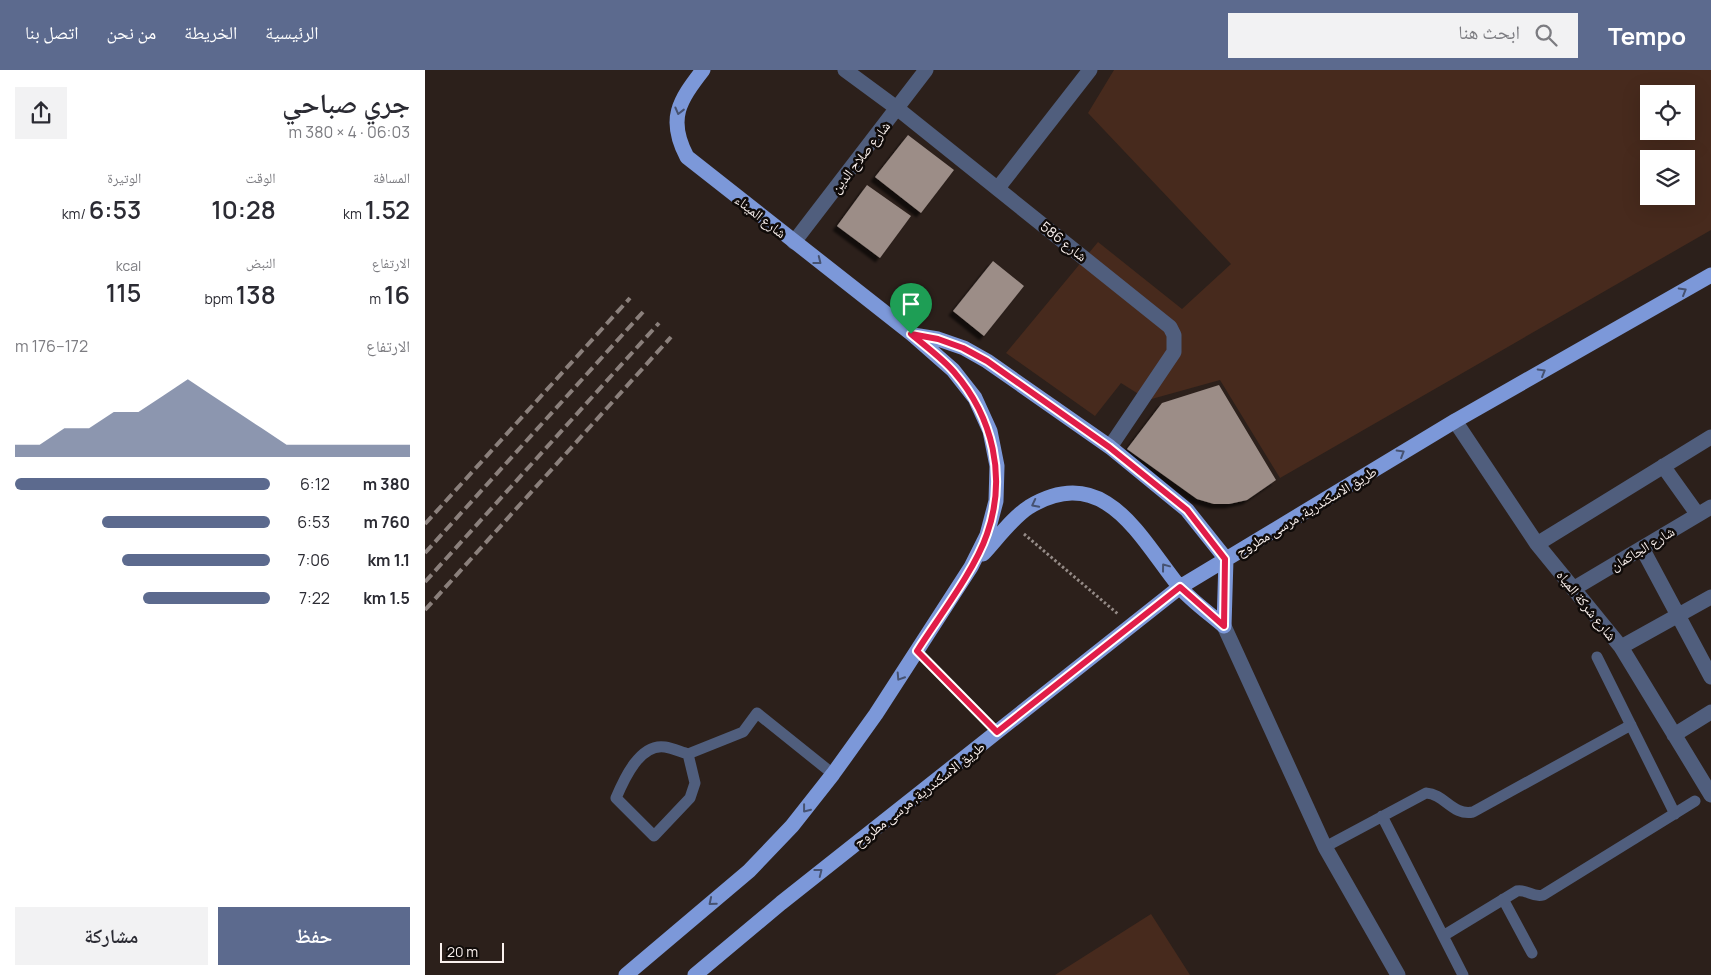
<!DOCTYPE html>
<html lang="ar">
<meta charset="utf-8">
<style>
body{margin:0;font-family:Manrope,"Noto Naskh Arabic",sans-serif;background:#f2f2f3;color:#2b2b33;direction:rtl;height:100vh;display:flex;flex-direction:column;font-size:19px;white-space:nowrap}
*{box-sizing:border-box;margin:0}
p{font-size:16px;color:#7c7c81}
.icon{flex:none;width:28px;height:28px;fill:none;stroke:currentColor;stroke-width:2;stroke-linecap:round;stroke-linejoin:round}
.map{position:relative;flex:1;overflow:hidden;direction:ltr}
.details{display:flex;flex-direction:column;background:#fff;width:425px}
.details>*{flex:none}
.fabs{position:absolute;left:1215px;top:15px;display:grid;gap:10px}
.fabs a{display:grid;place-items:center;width:55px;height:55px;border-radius:0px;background:#fff;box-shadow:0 5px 20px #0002;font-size:25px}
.scale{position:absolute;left:15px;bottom:12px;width:64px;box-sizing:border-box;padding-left:5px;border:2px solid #faf1ee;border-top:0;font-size:14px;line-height:18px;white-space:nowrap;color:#faf1ee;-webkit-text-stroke:4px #100b09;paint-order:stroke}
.pin{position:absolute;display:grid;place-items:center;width:42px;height:42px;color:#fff;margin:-51px -21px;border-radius:50% 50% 50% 0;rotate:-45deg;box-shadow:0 0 5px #0007}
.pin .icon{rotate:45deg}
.round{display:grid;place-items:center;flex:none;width:52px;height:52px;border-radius:0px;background:#f2f2f3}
.summary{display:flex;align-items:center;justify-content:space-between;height:85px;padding:0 15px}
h1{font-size:28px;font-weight:600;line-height:38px}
.figures{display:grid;grid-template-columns:repeat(3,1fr);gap:8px;height:85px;padding:5px 15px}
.figures div{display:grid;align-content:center}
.figures b{font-size:25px;font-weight:600}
.figures small{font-size:14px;font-weight:400}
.figures p{font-size:14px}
.chart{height:140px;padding:10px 15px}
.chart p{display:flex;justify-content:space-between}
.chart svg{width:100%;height:90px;margin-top:5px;fill:#5c6a8e;opacity:.7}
.action{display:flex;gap:10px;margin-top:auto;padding:10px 15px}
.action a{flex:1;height:58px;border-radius:0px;background:#5c6a8e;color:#fff;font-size:20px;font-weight:600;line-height:58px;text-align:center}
.action a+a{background:#f2f2f3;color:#2b2b33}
ul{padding:0 15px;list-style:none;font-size:16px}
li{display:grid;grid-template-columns:80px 60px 1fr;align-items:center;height:38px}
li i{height:12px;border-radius:6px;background:#5c6a8e}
header{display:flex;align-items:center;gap:30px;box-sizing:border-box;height:70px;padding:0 25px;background:#5c6a8e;color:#fff}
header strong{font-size:24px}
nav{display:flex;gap:28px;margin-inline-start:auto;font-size:18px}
.search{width:350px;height:45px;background:#f2f2f3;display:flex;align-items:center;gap:12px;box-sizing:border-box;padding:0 18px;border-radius:0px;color:#7c7c81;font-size:19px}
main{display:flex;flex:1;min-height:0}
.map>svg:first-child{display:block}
.green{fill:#472a1d;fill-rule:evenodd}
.building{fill:#9c8d87;filter:url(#shadow)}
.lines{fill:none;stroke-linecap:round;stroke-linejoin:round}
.path{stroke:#958b87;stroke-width:3;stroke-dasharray:2.5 2.5;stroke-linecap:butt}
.lane{stroke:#505e7d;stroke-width:11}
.street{stroke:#505e7d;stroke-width:15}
.primary{stroke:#7c98d9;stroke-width:15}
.rail{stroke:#8b807c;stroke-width:4;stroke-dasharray:10 5;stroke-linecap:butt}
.oneway{stroke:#465271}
.route-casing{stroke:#fff;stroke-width:10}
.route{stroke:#e11d48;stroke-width:6}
.labels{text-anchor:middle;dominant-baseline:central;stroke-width:5;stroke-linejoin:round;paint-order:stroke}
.street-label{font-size:14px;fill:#faf1ee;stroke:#100b09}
</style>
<header>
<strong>Tempo</strong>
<div class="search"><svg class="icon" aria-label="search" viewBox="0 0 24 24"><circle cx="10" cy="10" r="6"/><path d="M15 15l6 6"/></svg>ابحث هنا</div>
<nav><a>الرئيسية</a><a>الخريطة</a><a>من نحن</a><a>اتصل بنا</a></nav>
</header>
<main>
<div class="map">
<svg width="1286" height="905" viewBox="0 0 1286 905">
<defs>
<filter id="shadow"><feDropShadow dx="-4.5" dy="4.5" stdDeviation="1" flood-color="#0009"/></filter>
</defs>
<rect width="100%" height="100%" fill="#2c201b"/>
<path class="green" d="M689,0H1286V160L855,408L795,310L723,330L696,313L670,346L581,283L673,172L757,239L806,194L663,43ZM1224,24H1261V61H1224ZM1224,89H1261V126H1224Z
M726,844L765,905H630Z"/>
<path class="building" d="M483,65L529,100L496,143L450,107Z
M442,115L486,146L455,188L412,156Z
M568,191L599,216L559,266L528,241Z
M794,315L851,410L822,430L804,434H789L772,429L702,379L737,333Z"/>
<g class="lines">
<path class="path" d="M599,464L693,544
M505,594L561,650"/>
<path class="lane" d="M1172,587L1250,744
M263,684L270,713L265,728L229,766L191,728C199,709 215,673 240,677C247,678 256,682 263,684L318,662L332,643L408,704
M957,746L1038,905
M900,777L1001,723C1020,724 1027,746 1048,742L1206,655
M1078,829L1107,883
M1018,866L1092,821C1102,819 1108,828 1118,825L1270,731"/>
<path class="street" d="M420,0L473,39L745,257L749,265V282L685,377
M573,118L665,0
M369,172L501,0
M1030,351L1112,474L1196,577L1286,725
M1238,396L1273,445
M1112,474L1286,367
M1217,478L1286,607
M1148,519L1286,437
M799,556L900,777L973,905
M1196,577L1286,527
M1249,665L1286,642"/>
<path class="primary" d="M488,265L513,269L539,278L562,291L685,377L762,440L801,489L799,556
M558,484C572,469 587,448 604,437C679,392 714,466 753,515C765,530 784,543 799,556
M201,905L324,801L367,756L408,704L451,644L546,497L562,465L571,431L572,396L565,361L550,328L528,300L487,264L262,87C242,49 254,31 278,0
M270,905L356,833L755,517L1030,351L1286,205"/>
<path class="rail" d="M0,454L205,228
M0,483L218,242
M0,512L234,253
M0,540L246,267"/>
</g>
<defs><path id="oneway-chevron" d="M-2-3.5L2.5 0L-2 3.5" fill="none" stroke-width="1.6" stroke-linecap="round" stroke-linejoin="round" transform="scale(1.25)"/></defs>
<g class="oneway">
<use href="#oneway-chevron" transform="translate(254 41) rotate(104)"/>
<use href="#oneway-chevron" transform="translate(393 191) rotate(38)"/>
<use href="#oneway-chevron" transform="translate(1258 221) rotate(-30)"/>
<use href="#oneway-chevron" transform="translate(1117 302) rotate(-30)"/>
<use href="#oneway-chevron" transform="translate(976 383) rotate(-31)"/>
<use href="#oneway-chevron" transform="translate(610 434) rotate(153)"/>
<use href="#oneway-chevron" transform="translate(740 497) rotate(-127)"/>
<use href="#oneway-chevron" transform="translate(475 607) rotate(123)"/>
<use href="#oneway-chevron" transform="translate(381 739) rotate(128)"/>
<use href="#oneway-chevron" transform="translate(394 802) rotate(-38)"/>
<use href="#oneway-chevron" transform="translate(287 832) rotate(140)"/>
</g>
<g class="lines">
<defs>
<path id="route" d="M486,264L513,269L538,278L562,291L684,377L762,440L800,489L799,556L755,517L572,662L492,581C513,548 550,500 562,464C582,407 568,347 529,302C517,288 500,276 486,264Z"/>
</defs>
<use href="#route" class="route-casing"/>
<use href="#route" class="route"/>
</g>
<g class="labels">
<g class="street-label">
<text transform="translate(435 87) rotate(-52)">شارع صلاح الدين</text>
<text transform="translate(336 146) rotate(38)">شارع الميناء</text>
<text transform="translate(639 171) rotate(38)">شارع 586</text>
<text transform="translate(881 441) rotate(-31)">طريق الاسكندرية, مرسى مطروح</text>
<text transform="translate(1217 478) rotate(-31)">شارع الجاكمان</text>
<text transform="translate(1162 535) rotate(51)">شارع شركة المياه</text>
<text transform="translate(494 724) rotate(-38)">طريق الاسكندرية, مرسى مطروح</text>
</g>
</g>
</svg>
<div class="fabs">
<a><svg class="icon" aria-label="locate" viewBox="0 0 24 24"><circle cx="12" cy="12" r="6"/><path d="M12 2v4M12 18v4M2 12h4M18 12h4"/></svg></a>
<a><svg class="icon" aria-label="layers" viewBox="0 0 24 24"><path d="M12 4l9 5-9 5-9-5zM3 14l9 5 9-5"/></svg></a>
</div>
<div class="scale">20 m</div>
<div class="pin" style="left:486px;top:264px;background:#1e9e55"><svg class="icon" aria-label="arrive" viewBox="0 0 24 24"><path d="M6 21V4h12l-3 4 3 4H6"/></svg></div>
</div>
<section class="details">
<div class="summary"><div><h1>جري صباحي</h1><p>06:03 · 4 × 380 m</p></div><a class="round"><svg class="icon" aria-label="share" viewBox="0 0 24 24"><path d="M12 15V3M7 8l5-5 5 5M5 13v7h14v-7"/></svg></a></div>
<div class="figures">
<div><p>المسافة</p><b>1.52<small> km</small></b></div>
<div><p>الوقت</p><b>10:28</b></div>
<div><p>الوتيرة</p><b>6:53<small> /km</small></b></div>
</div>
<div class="figures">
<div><p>الارتفاع</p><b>16<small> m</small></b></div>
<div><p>النبض</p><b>138<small> bpm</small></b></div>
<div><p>kcal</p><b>115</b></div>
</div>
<div class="chart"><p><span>الارتفاع</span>172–176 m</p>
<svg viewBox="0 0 160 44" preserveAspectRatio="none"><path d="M0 44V38L10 38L20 30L30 30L40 22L50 22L60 14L70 6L80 14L90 22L100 30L110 38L120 38L130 38L140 38L150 38L160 38V44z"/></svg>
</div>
<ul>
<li><b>380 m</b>6:12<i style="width:100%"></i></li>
<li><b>760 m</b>6:53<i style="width:66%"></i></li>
<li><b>1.1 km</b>7:06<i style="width:58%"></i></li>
<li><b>1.5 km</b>7:22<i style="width:50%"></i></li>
</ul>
<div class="action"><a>حفظ</a><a>مشاركة</a></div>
</section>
</main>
